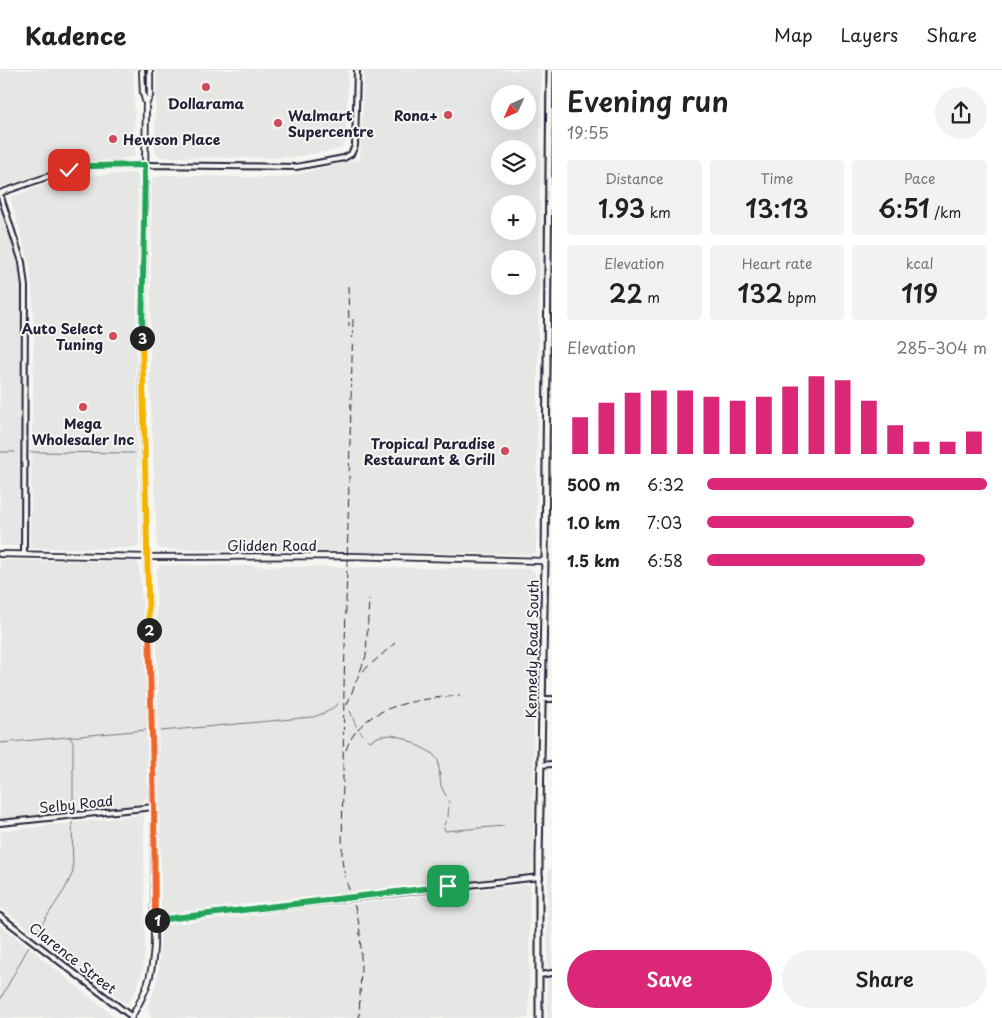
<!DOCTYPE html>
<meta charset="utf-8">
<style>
body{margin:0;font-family:"Playpen Sans",sans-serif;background:#f2f2f2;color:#222;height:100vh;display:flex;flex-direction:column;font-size:19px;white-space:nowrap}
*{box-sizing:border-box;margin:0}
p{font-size:16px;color:#767676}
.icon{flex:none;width:28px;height:28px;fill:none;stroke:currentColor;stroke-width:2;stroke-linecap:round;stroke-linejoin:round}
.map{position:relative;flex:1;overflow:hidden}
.sheet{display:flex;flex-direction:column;background:#fff;width:450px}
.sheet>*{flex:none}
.needle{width:32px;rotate:225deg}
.tools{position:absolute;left:491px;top:15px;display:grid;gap:10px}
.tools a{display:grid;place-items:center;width:45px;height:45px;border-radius:50%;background:#fff;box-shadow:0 5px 20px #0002;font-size:25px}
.pin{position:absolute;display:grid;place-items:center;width:42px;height:42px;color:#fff;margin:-21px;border-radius:10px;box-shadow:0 2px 8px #0006}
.km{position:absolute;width:25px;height:25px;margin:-12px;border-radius:50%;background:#222;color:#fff;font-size:14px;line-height:25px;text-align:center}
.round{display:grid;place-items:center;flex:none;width:52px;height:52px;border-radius:26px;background:#f2f2f2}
.head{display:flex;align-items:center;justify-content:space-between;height:85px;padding:0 15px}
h1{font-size:28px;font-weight:600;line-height:38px}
.stats{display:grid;grid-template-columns:repeat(3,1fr);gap:8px;height:85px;padding:5px 15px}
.stats div{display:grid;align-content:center;border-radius:5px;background:#f2f2f2;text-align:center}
.stats b{font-size:25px;font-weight:600}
.stats small{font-size:14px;font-weight:400}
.stats p{font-size:14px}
.chart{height:140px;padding:10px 15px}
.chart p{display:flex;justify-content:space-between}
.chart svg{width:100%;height:90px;margin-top:5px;stroke:#db2777;stroke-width:6}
.primary-button{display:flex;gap:10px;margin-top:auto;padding:10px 15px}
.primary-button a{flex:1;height:58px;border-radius:30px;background:#db2777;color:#fff;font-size:20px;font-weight:600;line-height:58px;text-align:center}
.primary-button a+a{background:#f2f2f2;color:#222}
ul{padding:0 15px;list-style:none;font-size:16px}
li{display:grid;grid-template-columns:80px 60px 1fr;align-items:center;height:38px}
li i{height:12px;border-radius:6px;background:#db2777}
header{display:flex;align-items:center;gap:30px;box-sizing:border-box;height:70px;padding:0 25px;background:#fff;border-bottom:1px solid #e0e0e0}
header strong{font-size:24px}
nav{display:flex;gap:28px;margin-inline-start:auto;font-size:18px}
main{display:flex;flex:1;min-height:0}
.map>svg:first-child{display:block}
.built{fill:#e6e6e4;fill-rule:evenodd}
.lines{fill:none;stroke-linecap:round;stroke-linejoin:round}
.stream{stroke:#757583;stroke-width:1}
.minor-casing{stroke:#22223b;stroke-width:8}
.tertiary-casing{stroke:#22223b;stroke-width:8}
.secondary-casing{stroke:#22223b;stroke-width:9}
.minor{stroke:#f6f6f2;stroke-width:4}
.tertiary{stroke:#f6f6f2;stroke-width:4.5}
.secondary{stroke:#f6f6f2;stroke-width:5}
.rail{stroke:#22223b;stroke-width:1;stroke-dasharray:8 4;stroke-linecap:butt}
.split-1-casing{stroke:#fff;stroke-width:10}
.split-2-casing{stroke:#fff;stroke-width:10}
.split-3-casing{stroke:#fff;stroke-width:10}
.split-4-casing{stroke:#fff;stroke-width:10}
.split-1{stroke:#22a559;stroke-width:6}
.split-2{stroke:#f0652b;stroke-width:6}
.split-3{stroke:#f5b400;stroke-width:6}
.split-4{stroke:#22a559;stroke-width:6}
.poi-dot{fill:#d1495b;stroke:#f6f6f2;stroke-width:2}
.labels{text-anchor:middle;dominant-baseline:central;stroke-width:4;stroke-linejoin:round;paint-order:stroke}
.poi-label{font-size:14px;font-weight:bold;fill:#22223b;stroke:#f6f6f2;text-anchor:end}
.street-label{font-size:14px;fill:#22223b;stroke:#f6f6f2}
</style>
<header>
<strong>Kadence</strong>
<nav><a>Map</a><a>Layers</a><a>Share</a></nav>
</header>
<main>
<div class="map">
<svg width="552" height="948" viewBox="0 0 552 948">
<rect width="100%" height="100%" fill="#f6f6f2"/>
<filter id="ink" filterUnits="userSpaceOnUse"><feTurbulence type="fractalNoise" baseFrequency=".02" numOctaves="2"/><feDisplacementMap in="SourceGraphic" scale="10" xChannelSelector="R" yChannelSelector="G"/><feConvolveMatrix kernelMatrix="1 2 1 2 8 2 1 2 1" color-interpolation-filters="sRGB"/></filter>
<g filter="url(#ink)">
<path class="built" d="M0,0H134L135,87L90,92L61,98L0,117Z
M156,0H348L346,72L340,79L297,87L235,88L160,87L155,82Z
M364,0H541L536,482L533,484L160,479L157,475L150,310L152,108L165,105L281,108L360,89ZM500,24H528V51H500ZM500,79H528V106H500ZM500,134H528V161H500ZM500,189H528V216H500Z
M134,103L138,107L136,301L139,475L136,478H30L34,258L32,217L30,196L10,127L58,110L81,106Z
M0,135L16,183L21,210L19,474L17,476H0Z
M0,490L136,492L139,495L145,569L147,652V726L143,732L140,734L0,749Z
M160,495L531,499L535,503L533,794L531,803L165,843L161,839L156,502Z
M144,745L145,883L143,898L136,920L128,933H125L0,837V761Z
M552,799V948H547L548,800Z
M530,814L529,948H151L148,937L155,917L159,897L161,859L165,855Z
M0,855L31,879L116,948H0Z"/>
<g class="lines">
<path class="stream" d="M0,382H15
M30,382L134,383
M350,641L356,656
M161,661L313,647L327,642L338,634
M360,661L363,665
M69,666L73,672V739
M367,669L370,671L380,666L392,665L404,668L432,683L438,690L441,716L446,726
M0,673L146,660
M448,747L449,731
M444,755L446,751
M444,758L445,761L504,756
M36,863L65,819L73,802L72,752
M0,930L29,876"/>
<defs>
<path id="minor" d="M0,123L64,101L90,96L145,95L296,97L344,88L351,84L355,76L357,0
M0,124L22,192L25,217L24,484
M542,629H552
M541,695L552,694
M0,753L154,737
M0,846L132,947
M155,850L540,807
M540,905L552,903"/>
<path id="tertiary" d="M142,0L143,23L146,33
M0,484L148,487L350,486L545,491
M131,948C147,920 152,908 154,876V737L142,297L146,34L150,26V0"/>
<path id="secondary" d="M539,948V786L545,491L550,0"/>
</defs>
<use href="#minor" class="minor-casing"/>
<use href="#tertiary" class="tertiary-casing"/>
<use href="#secondary" class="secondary-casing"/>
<use href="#minor" class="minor"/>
<use href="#tertiary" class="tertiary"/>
<use href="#secondary" class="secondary"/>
<path class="rail" d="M348,216L349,256
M353,249L344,617L342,787C343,813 356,831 359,855C363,884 360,918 359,948
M363,601L395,573
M347,635L366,586L369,529
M346,680C362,633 419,630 460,625"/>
</g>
</g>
<g class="lines" filter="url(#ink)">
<defs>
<path id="split-1" d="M157,850L448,816"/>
<path id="split-2" d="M149,560L154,737L155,850H157"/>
<path id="split-3" d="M142,268L149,560"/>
<path id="split-4" d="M69,100L90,96L145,95L142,268"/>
</defs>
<use href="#split-1" class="split-1-casing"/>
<use href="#split-2" class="split-2-casing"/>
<use href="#split-3" class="split-3-casing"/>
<use href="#split-4" class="split-4-casing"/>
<use href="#split-1" class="split-1"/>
<use href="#split-2" class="split-2"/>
<use href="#split-3" class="split-3"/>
<use href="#split-4" class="split-4"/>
</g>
<g class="poi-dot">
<circle cx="206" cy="17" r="5"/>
<circle cx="448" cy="45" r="5"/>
<circle cx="278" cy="53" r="5"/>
<circle cx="113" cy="69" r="5"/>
<circle cx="113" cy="266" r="5"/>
<circle cx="83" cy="337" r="5"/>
<circle cx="505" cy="381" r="5"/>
</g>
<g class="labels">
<g class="poi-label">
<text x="206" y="33" text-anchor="middle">Dollarama</text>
<text x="288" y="45" text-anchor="start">Walmart<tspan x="288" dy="16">Supercentre</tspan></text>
<text x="438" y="45">Rona+</text>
<text x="123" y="69" text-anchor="start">Hewson Place</text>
<text x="103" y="258">Auto Select<tspan x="103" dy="16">Tuning</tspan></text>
<text x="83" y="353" text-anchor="middle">Mega<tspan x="83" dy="16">Wholesaler Inc</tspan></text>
<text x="495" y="373">Tropical Paradise<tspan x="495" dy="16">Restaurant &amp; Grill</tspan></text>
</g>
<g class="street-label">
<text x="272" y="475">Glidden Road</text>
<text transform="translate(532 579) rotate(-89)">Kennedy Road South</text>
<text transform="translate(76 734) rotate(-6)">Selby Road</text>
<text transform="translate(73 888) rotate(38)">Clarence Street</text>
</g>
</g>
</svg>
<div class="tools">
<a><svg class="needle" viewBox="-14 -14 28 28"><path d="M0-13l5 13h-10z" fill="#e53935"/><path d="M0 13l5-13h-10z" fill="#767676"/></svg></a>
<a><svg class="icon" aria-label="layers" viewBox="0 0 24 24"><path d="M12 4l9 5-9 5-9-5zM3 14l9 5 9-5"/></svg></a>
<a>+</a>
<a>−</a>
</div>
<div class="pin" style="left:448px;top:816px;background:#1e9e55"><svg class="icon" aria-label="arrive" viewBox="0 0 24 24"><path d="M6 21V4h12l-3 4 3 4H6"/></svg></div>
<div class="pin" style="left:69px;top:100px;background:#d93025"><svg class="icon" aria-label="check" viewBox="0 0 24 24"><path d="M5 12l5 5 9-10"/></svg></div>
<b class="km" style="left:157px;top:850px">1</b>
<b class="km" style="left:149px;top:560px">2</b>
<b class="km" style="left:142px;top:268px">3</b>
</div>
<section class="sheet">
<div class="head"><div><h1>Evening run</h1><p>19:55</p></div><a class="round"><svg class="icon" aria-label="share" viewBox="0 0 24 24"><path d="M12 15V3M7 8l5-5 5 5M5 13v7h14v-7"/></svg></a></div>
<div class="stats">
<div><p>Distance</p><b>1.93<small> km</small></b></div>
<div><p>Time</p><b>13:13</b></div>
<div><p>Pace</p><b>6:51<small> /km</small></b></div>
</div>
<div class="stats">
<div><p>Elevation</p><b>22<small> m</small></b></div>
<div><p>Heart rate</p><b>132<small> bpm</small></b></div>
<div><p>kcal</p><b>119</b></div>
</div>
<div class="chart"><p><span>Elevation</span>285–304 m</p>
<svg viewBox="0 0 160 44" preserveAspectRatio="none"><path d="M5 44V26M15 44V19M25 44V14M35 44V13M45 44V13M55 44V16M65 44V18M75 44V16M85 44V11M95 44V6M105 44V8M115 44V18M125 44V30M135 44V38M145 44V38M155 44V33"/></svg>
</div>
<ul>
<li><b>500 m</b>6:32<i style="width:100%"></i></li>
<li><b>1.0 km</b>7:03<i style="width:74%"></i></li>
<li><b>1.5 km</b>6:58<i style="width:78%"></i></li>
</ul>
<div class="primary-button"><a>Save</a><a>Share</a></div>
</section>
</main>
